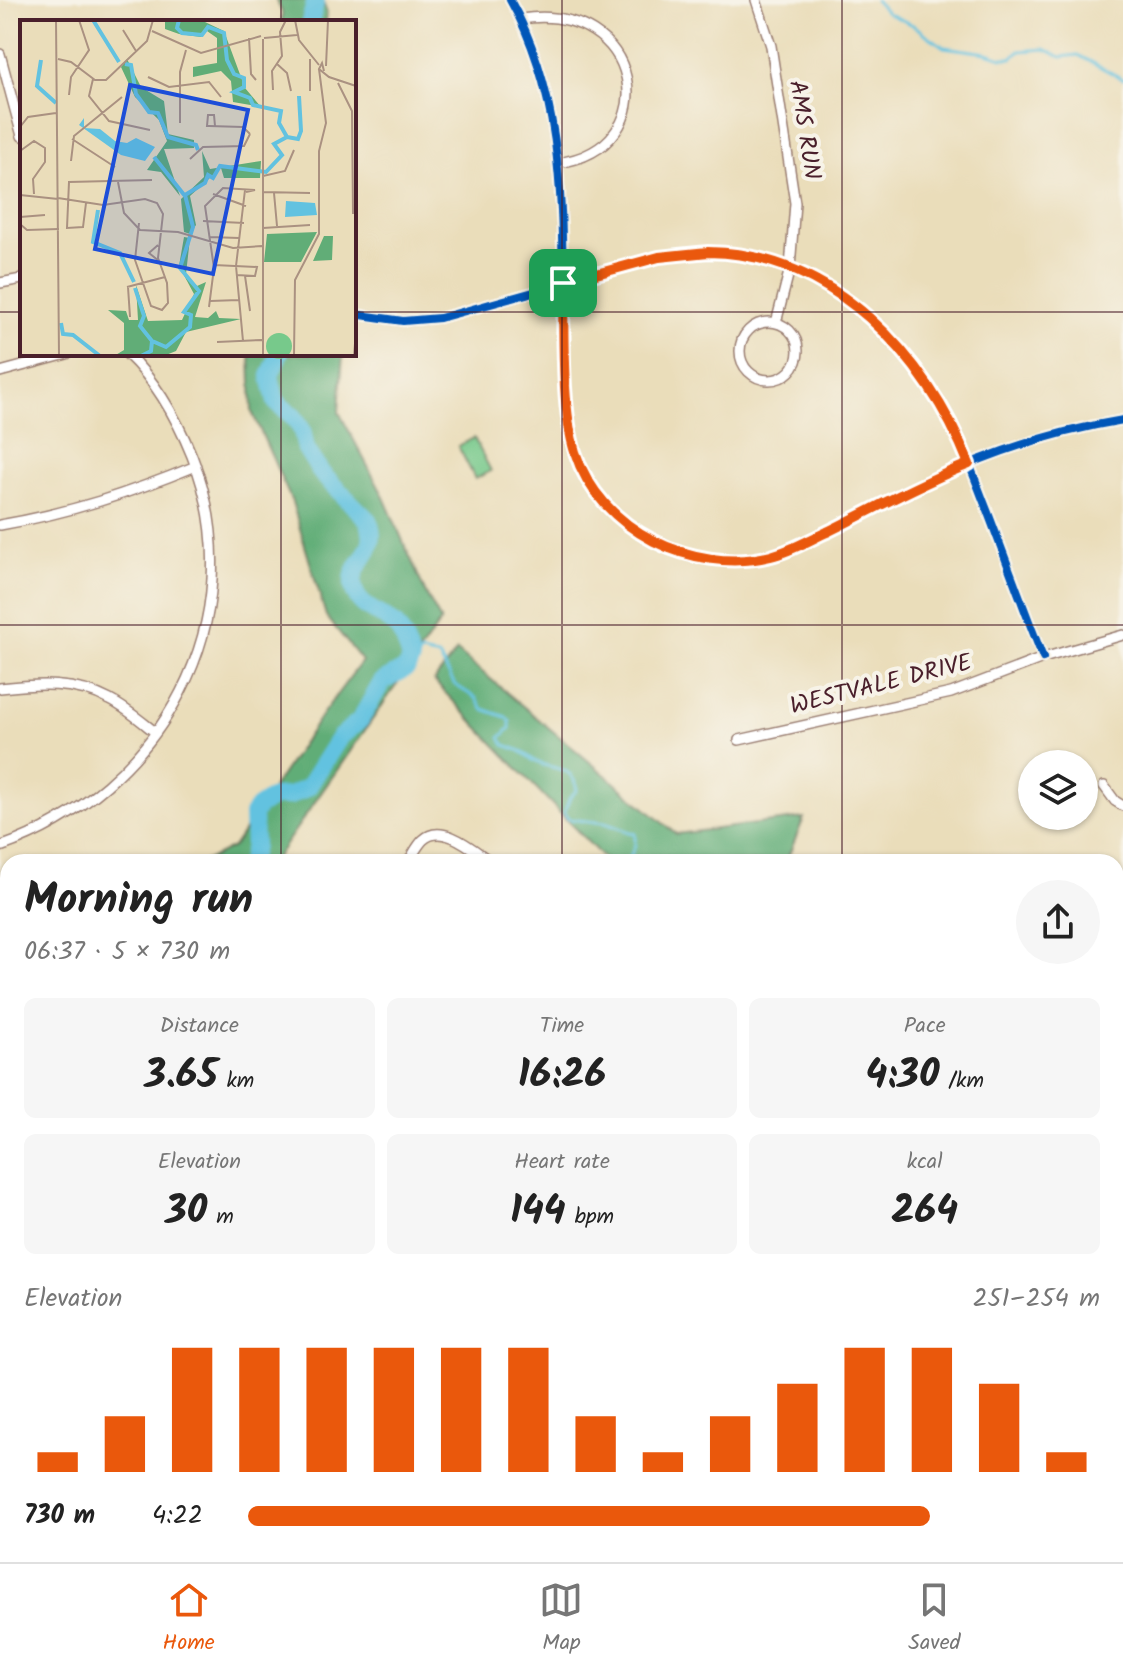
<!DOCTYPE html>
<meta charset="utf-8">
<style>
body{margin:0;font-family:Kalam,sans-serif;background:#f6f6f6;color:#222;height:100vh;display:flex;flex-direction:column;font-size:30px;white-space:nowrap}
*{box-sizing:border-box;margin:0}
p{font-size:26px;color:#767676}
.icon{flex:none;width:44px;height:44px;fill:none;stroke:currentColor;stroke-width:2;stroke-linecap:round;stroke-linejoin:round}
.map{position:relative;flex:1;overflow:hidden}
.panel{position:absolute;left:0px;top:854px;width:1124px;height:708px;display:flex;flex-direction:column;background:#fff;border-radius:24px 24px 0 0;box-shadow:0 2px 6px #0004}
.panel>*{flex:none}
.tools{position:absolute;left:1018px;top:750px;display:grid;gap:16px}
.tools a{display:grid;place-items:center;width:80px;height:80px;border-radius:50%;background:#fff;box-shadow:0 2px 6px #0004;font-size:40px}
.pin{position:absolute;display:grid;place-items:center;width:68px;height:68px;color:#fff;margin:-34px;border-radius:16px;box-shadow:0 4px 12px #0006}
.round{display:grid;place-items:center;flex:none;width:84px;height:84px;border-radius:42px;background:#f6f6f6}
.overview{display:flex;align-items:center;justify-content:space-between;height:136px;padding:0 24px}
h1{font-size:44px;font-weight:800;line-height:60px}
.metrics{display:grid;grid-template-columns:repeat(3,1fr);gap:12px;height:136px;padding:8px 24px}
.metrics div{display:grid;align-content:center;border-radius:12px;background:#f6f6f6;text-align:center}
.metrics b{font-size:40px;font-weight:800}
.metrics small{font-size:22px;font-weight:400}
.metrics p{font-size:22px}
.chart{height:224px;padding:16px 24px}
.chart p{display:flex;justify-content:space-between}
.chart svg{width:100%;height:144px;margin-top:8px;stroke:#ea580c;stroke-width:6}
ul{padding:0 24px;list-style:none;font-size:26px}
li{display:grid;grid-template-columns:128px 96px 1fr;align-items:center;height:60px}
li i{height:20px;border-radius:10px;background:#ea580c}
.tabs{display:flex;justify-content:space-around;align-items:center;height:112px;border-top:2px solid #e0e0e0;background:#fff;font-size:22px;color:#767676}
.tabs a{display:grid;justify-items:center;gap:4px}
.tabs .selected{color:#ea580c}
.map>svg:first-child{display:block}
.green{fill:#77c98b;stroke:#60745b;stroke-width:2}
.forest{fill:#61ad77;stroke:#566651;stroke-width:2}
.water{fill:#62c2e0;stroke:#567086;stroke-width:2}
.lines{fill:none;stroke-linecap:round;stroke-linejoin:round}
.stream{stroke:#62c2e0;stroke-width:3}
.river{stroke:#62c2e0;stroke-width:18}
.minor-casing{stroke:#9a7e72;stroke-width:12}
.minor{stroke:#fff;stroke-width:9}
.cycleway-casing{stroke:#f7f3e8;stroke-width:13}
.cycleway{stroke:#0057b8;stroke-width:8}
.route-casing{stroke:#fff;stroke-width:16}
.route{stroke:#ea580c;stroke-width:10}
.grid{fill:none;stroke:#4a1f2b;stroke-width:2;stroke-opacity:0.55}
.labels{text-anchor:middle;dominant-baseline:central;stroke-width:8;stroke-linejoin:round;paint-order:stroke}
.street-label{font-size:24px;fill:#4a1f2b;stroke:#f7f3e8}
.inset-river{fill:none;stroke:#62c2e0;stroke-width:4}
.inset-road{fill:none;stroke:#aa9181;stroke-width:2}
.view{fill:#1d4ed8;fill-opacity:0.15;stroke:#1d4ed8;stroke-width:4}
.inset-edge{fill:none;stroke:#4a1f2b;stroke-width:4}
</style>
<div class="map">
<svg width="1123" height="1562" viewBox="0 0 1123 1562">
<rect width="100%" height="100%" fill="#f7f3e8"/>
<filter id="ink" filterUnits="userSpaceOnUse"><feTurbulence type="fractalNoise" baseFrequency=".0125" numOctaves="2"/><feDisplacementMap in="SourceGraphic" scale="16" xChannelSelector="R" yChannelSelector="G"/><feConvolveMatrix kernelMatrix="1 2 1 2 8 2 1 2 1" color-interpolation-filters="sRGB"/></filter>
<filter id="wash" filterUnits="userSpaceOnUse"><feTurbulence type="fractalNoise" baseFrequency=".006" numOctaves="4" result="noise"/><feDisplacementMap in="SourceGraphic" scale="32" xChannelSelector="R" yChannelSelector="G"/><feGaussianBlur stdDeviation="1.8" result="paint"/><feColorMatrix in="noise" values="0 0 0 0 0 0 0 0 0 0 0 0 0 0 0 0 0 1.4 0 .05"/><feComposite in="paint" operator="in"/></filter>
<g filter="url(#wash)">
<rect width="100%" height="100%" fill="#eaddba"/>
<path class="green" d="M474,438L491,471L475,479L458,446Z"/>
<path class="forest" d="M276,0H322L327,12L326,22H282V12Z
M250,354H343L339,412L383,495L426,594L441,621L273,862H203L233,847L323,713L362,661L326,616L292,502L252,412Z
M457,651L676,834L804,818L786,862H607L434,681Z
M8,927V1060L0,1062V929Z
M976,1554H1101L1104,1562H1010Z"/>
<path class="water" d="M1123,932V1039L1116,1042V933Z"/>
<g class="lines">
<path class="stream" d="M875,0L887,13L913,25L944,47L987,53L1002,58H1012L1020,51L1045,49L1061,57L1078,55L1123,79
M411,659L422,653L439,657L455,685L476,698L483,709L506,717L510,721V728L500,738L505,745C520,750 521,751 533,760C549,772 572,761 577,790L570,797L564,813L568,819L605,823L635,834V845L628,862
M1069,1554L1072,1562"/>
<path class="river" d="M310,22L316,0
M250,862L254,846L253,814L258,807L273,797L290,796L308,787L339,738L360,720L382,682L407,668L411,659C408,648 403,634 395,625C382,613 359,609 354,589C347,561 383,554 368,520L322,474L306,449L302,430L294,417L276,402L270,376L279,354
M0,1013L8,1018"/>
</g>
</g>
<g filter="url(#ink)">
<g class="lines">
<defs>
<path id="minor" d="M510,0C567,100 561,219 564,330C565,369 564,413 574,451C589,500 641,545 691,556C716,562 744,561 769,556C786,553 803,543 819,535C855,518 891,499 928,482C989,453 1056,431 1123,420
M756,0L771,46L795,203L790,268L776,323
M521,19C642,0 669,148 557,163
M0,54L22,136
M0,283L22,279
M354,314L403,321L440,318L659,257C766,241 842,279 909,361C921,377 935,392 945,410C962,442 974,477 987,510C1006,560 1024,609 1043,658
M740 351a29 29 0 1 1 58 0a29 29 0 1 1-58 0Z
M0,372L67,354
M0,525C70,513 130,493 196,466
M0,688C37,684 76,681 110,700C126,708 141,721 155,732
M739,740L951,693L1043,658L1123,635
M1104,786L1115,801L1123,806
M0,847C161,791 257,620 192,456C177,419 157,382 127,354
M408,862C413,855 417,846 423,840C442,821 475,851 491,862
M1116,1188L1123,1187
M0,1213L8,1211
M0,1399L8,1401
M647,1554L649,1562"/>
</defs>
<use href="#minor" class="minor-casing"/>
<use href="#minor" class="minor"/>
<defs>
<path id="cycleway" d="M510,0C567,100 561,219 564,330C565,369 564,413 574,451C589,500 641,545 691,556C716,562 744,561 769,556C786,553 803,543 819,535C855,518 891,499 928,482C989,453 1056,431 1123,420
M354,314L403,321L440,318L659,257C766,241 842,279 909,361C921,377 935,392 945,410C962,442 974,477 987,510C1006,560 1024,609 1043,658"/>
</defs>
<use href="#cycleway" class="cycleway-casing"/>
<use href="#cycleway" class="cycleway"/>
</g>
</g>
<g class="lines" filter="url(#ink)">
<defs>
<path id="route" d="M708,252C832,253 927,356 969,464C920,483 874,509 827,532C809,540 791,551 771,556C694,575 600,531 575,452C561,407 564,332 563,283L659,257Z"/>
</defs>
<use href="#route" class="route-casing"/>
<use href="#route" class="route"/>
</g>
<path class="grid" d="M281,0V22M562,0V862M842,0V862M0,312H22M354,312H1123M281,354V862M0,625H1123M0,937H8M1116,937H1123M0,1250H8M1116,1250H1123M281,1554V1562M562,1554V1562M842,1554V1562"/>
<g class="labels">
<g class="street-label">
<text transform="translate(804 130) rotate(81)">AMS RUN</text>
<text transform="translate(881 685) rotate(-14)">WESTVALE DRIVE</text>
</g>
</g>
<g transform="translate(20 20)">
<rect width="336" height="336" fill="#eaddba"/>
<path d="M246 326a13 13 0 1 1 26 0a13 13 0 1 1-26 0Z" fill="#77c98b"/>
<path d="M145,0L185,2L204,11L225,68L241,87L213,82L211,61L201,51L173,57V47L197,43V18L187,11L181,17L159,14L145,9ZM107,39L121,67L144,81L148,114L174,120V128L144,129L160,176L141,152L127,150L147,121L139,100L115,77L101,47ZM182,131L190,149L241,141L240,158H204L201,148L170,176L176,205L170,214L164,212L161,179L184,157ZM297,212L281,242H244L247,214ZM304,216H313L312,240L293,241ZM164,217L170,218L166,254L177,266L186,262L175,297L188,298L196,291L199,298L221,299L166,312L156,331L146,335L94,336L104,330V303L88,290L106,291L109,300H118L116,265L128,301L162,300L174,274L159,246Z" fill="#61ad77"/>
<path d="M64,98V108L80,109L95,121L107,123L116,118L135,127L125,141L101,135L59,105ZM266,181L295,183L297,195L265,197Z" fill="#62c2e0"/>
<path class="inset-river" d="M73,0L99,42M21,40L17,66L36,83M105,44L111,45L116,74L129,92L138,93L148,117L176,125L178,130M267,117L278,119L281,111L279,76M134,137L165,176M78,190L73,222L100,233L114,262M115,268L124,296L120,306L132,321M41,303L43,314L53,315L80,336M121,336L131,331L132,321L146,327L170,307L171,295L164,292L179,271L160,248L173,207L165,175L185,163L188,155L193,158L200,146L246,152L262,135L254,124L267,117L259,103L261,91L233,85L230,78L214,72L224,67V58L214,54L207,40L204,13L188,7L182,15L162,13L157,8L159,0"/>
<path class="inset-road" d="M36,0L39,336M275,0L279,20L299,45M103,10L116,31M132,11L181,33L241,16M229,18L231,54L236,60M244,18L277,15M38,39L51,42L75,60H86L127,21L133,0M290,39V71M257,44L267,53L271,71M306,46L308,0M304,51L302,43L299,49L309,57L336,66M128,57L149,67L189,62L201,77M73,59L69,76L89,101L130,110M318,63L332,91L333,194M253,70L252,51L262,36L260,12L266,0M49,75L51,57L69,30L59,0M160,103V52L166,30M195,106L194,95H188L187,106H189L223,107L230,114M0,107L8,97L36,93M52,119L95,147M0,131L14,121L25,128V142L13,159L14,174M170,139L183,127L224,126L230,114M51,141L54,116L102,77M243,156L265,151L274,130M98,162L104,193L120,210L158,212L213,228L242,226M243,172L290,173M254,173L257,206M193,174L226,186M0,175L38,179M38,178L83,185L125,179L137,183L143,194L138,238L147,263L148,283L142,290L131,286L115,240L119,203M66,183L63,207L47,208L49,162L132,160M0,197L25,195M183,201L224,203M0,204L7,210L39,209M243,208L290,205M190,217L219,218M138,225L129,233L139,241M194,245L237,247L235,256L216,255M225,256L230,291M107,267L145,257M108,267L110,297M190,281L219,280M189,287L194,248L185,186L203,168L235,170L226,172M223,321L216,246L225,170M197,322L242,320M243,336V19M274,336L275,260L299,214V131L306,103L299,49M334,336L336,311"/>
<path class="view" d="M110,65L228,90L193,254L75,229Z"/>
<rect width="336" height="336" class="inset-edge"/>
</g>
</svg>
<div class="tools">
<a><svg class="icon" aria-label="layers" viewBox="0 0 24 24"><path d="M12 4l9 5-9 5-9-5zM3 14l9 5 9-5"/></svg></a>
</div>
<div class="pin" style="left:563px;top:283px;background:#1e9e55"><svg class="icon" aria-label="arrive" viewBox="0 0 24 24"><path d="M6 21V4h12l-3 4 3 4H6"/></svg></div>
<section class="panel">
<div class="overview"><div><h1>Morning run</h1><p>06:37 · 5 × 730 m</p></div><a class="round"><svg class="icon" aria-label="share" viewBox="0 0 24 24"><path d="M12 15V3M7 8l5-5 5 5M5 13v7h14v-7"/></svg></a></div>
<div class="metrics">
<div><p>Distance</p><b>3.65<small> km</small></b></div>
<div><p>Time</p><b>16:26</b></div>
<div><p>Pace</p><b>4:30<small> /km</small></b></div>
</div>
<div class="metrics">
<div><p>Elevation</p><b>30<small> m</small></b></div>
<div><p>Heart rate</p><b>144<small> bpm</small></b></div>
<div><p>kcal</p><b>264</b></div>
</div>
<div class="chart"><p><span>Elevation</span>251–254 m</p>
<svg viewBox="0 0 160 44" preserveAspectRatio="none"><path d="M5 44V38M15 44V27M25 44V6M35 44V6M45 44V6M55 44V6M65 44V6M75 44V6M85 44V27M95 44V38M105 44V27M115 44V17M125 44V6M135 44V6M145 44V17M155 44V38"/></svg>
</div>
<ul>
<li><b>730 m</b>4:22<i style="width:80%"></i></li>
</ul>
</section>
</div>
<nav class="tabs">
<a class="selected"><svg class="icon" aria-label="home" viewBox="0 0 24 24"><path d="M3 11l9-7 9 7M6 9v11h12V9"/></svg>Home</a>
<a><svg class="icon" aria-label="map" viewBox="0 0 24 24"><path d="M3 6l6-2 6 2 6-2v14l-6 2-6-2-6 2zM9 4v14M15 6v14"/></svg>Map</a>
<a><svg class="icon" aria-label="saved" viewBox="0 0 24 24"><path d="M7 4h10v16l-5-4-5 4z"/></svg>Saved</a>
</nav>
